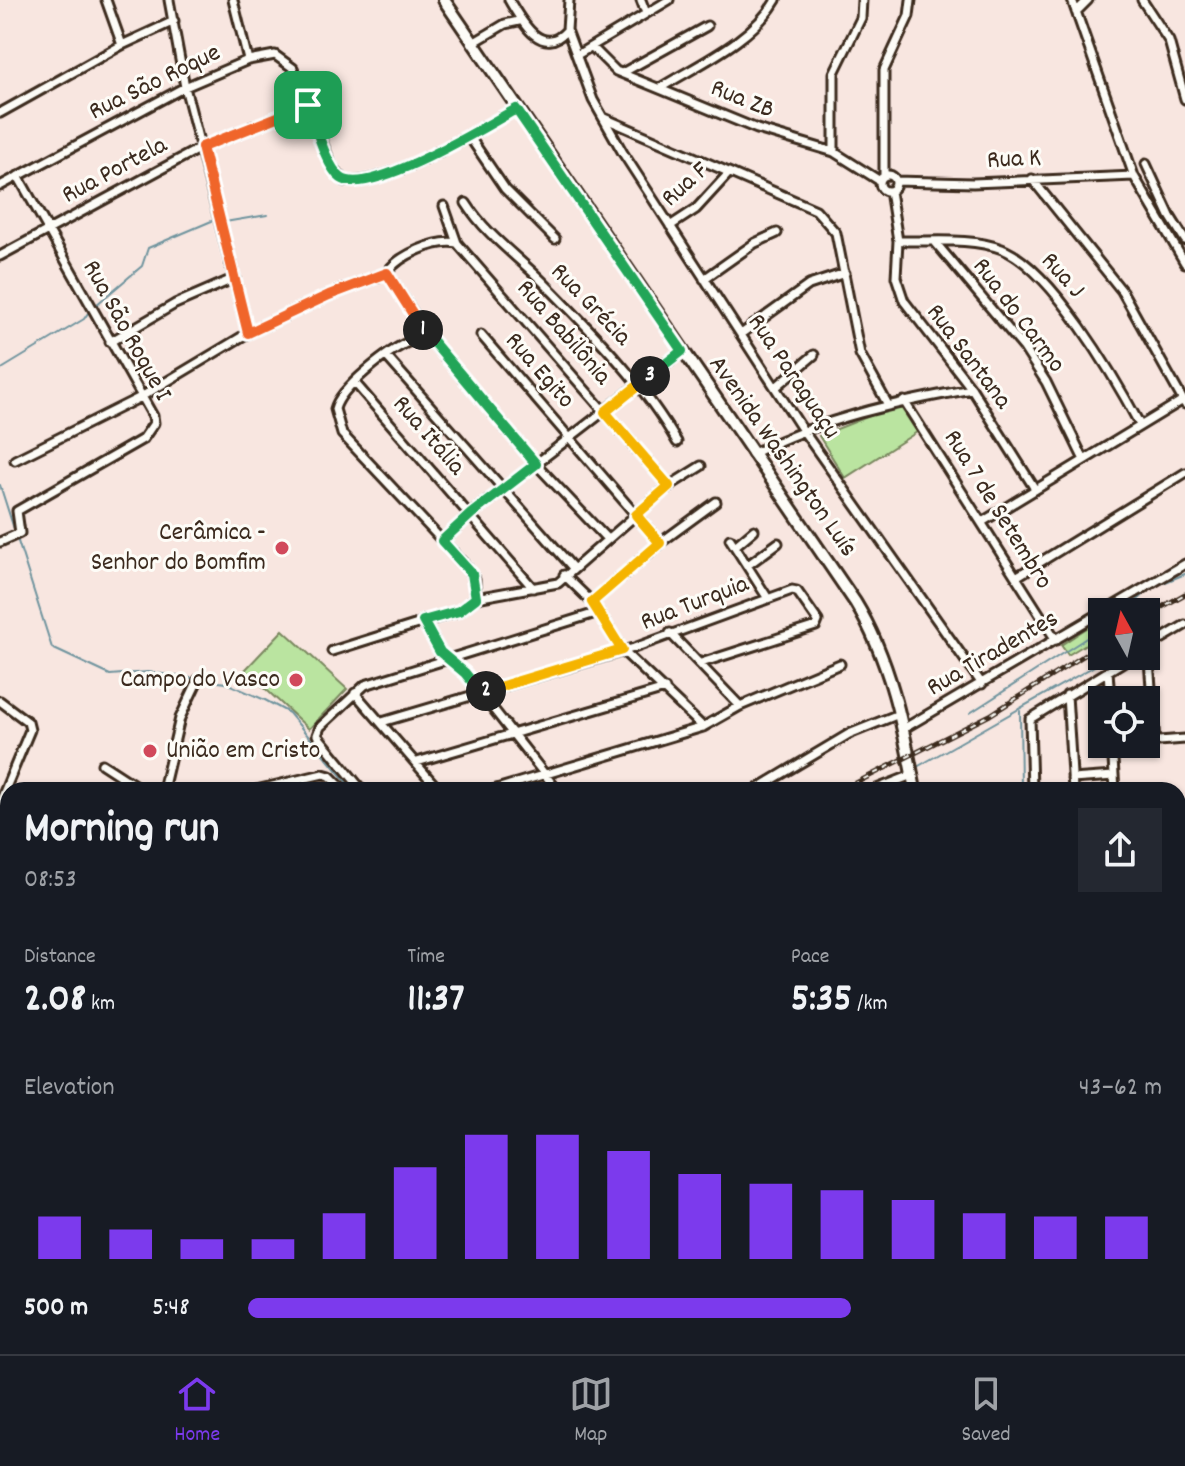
<!DOCTYPE html>
<meta charset="utf-8">
<style>
body{margin:0;font-family:Dekko,sans-serif;background:#242831;color:#f1f3f6;height:100vh;display:flex;flex-direction:column;font-size:30px;white-space:nowrap}
*{box-sizing:border-box;margin:0}
p{font-size:26px;color:#9ea1a6}
.icon{flex:none;width:44px;height:44px;fill:none;stroke:currentColor;stroke-width:2;stroke-linecap:round;stroke-linejoin:round}
.map{position:relative;flex:1;overflow:hidden}
.details{position:absolute;left:0px;top:782px;width:1186px;height:572px;display:flex;flex-direction:column;background:#171b24;border-radius:24px 24px 0 0;box-shadow:0 2px 6px #0004}
.details>*{flex:none}
.needle{width:52px;rotate:352deg}
.buttons{position:absolute;left:1088px;top:598px;display:grid;gap:16px}
.buttons a{display:grid;place-items:center;width:72px;height:72px;border-radius:0px;background:#171b24;box-shadow:0 2px 6px #0004;font-size:40px}
.pin{position:absolute;display:grid;place-items:center;width:68px;height:68px;color:#fff;margin:-34px;border-radius:16px;box-shadow:0 4px 12px #0006}
.km{position:absolute;width:40px;height:40px;margin:-20px;border-radius:50%;background:#222;color:#fff;font-size:22px;line-height:40px;text-align:center}
.round{display:grid;place-items:center;flex:none;width:84px;height:84px;border-radius:0px;background:#242831}
.head{display:flex;align-items:center;justify-content:space-between;height:136px;padding:0 24px}
h1{font-size:44px;font-weight:800;line-height:60px}
.stats{display:grid;grid-template-columns:repeat(3,1fr);gap:12px;height:136px;padding:8px 24px}
.stats div{display:grid;align-content:center}
.stats b{font-size:40px;font-weight:800}
.stats small{font-size:22px;font-weight:400}
.stats p{font-size:22px}
.chart{height:224px;padding:16px 24px}
.chart p{display:flex;justify-content:space-between}
.chart svg{width:100%;height:144px;margin-top:8px;stroke:#7c3aed;stroke-width:6}
ul{padding:0 24px;list-style:none;font-size:26px}
li{display:grid;grid-template-columns:128px 96px 1fr;align-items:center;height:60px}
li i{height:20px;border-radius:10px;background:#7c3aed}
.dock{display:flex;justify-content:space-around;align-items:center;height:112px;border-top:2px solid #363941;background:#171b24;font-size:22px;color:#9ea1a6}
.dock a{display:grid;justify-items:center;gap:4px}
.dock .active{color:#7c3aed}
.map>svg:first-child{display:block}
.green{fill:#bae4a0;stroke:#7a875f;stroke-width:2}
.lines{fill:none;stroke-linecap:round;stroke-linejoin:round}
.stream{stroke:#6f949e;stroke-width:2}
.street-casing{stroke:#3b2a1e;stroke-width:13}
.secondary-casing{stroke:#3b2a1e;stroke-width:16}
.street{stroke:#fdfcf7;stroke-width:7}
.secondary{stroke:#fdfcf7;stroke-width:10}
.rail-casing{stroke:#3b2a1e;stroke-width:5}
.rail{stroke:#fdfcf7;stroke-width:2;stroke-dasharray:6;stroke-linecap:butt}
.split-1-casing{stroke:#fff;stroke-width:16}
.split-2-casing{stroke:#fff;stroke-width:16}
.split-3-casing{stroke:#fff;stroke-width:16}
.split-4-casing{stroke:#fff;stroke-width:16}
.split-1{stroke:#f0652b;stroke-width:10}
.split-2{stroke:#22a559;stroke-width:10}
.split-3{stroke:#f5b400;stroke-width:10}
.split-4{stroke:#22a559;stroke-width:10}
.poi-dot{fill:#d1495b;stroke:#fdfcf7;stroke-width:3}
.labels{text-anchor:middle;dominant-baseline:central;stroke-width:6;stroke-linejoin:round;paint-order:stroke}
.street-label{font-size:26px;fill:#3b2a1e;stroke:#fdfcf7}
.poi-label{font-size:26px;fill:#3b2a1e;stroke:#fdfcf7;text-anchor:end}
</style>
<div class="map">
<svg width="1185" height="1354" viewBox="0 0 1185 1354">
<rect width="100%" height="100%" fill="#f8e6e0"/>
<filter id="ink" filterUnits="userSpaceOnUse"><feTurbulence type="fractalNoise" baseFrequency=".0125" numOctaves="2"/><feDisplacementMap in="SourceGraphic" scale="16" xChannelSelector="R" yChannelSelector="G"/><feConvolveMatrix kernelMatrix="1 2 1 2 8 2 1 2 1" color-interpolation-filters="sRGB"/></filter>
<g filter="url(#ink)">
<path class="green" d="M895,406L902,409L917,432L845,478L819,436Z
M1102,618V634L1068,655L1061,645Z
M283,630L347,689L309,729L245,670Z"/>
<g class="lines">
<path class="stream" d="M225,222L267,215
M96,305L142,266L148,248L214,220
M0,370L84,319L88,313
M0,485L52,648L110,675L148,672L226,683L265,700L289,713L353,790
M1130,612L1129,608L1151,588L1185,574
M1020,711L1021,790
M970,713L1102,628
M917,767L1112,656
M891,779L907,772"/>
<defs>
<path id="street" d="M106,0L122,45
M169,0L185,87L248,333
M233,0L248,60
M509,0C521,20 541,59 567,30
M569,0L567,30L593,100L623,153L804,432L982,684
M641,0L646,13
M1072,0L1134,176L1185,263
M1142,0L1169,41L1185,99
M1076,12L1088,0
M473,43L505,24L519,21
M593,48L616,71L757,129L834,152L880,181
M577,55L669,0
M624,72L707,26
M660,88C699,64 752,41 776,0
M0,113L122,45L174,21
M604,118L816,210L836,233L860,354L887,403
M469,136L505,189L555,239
M834,152V73L861,18L862,0
M1146,164L1170,216L1185,240
M880 183a8 8 0 1 1 16 0a8 8 0 1 1-16 0Z
M884,176V70L909,16L911,0
M1032,179L1122,291L1185,404
M896,181L973,183L1134,176
M0,186L185,87L248,60L275,55L293,68L332,167L345,181C387,187 478,130 516,109
M890,191L898,241L896,277L904,301L972,389L1035,489
M466,203C487,236 516,255 543,282C591,331 643,382 677,442
M444,206L457,243L669,486
M670,226L696,209L729,173
M898,241C931,242 970,237 1002,249C1052,269 1115,378 1140,425
M935,242L1024,348L1046,382L1084,460
M0,256L202,147L308,105
M387,273L431,340L536,464L607,539
M387,273C398,255 437,239 457,243
M704,279L755,243L777,233
M741,334L809,285L845,273
M481,335L660,543
M431,340C424,340 417,339 411,341C390,349 340,388 335,409L342,434L467,567L475,580L476,598
M110,342L175,304L235,278
M386,356L573,568
M355,383L533,588
M776,387L814,355
M904,401L1056,640
M752,454C821,419 896,402 972,389
M15,460L141,397L248,333L329,295L387,273
M982,522L1183,400
M730,539L767,597
M442,541L471,514L682,351
M0,542L20,533L17,511L143,439L154,423L153,416L18,176
M735,546L754,530
M748,565L778,543
M564,575L592,602L622,650L703,727
M1016,577L1185,473
M592,602L660,543L716,502
M1103,612L1185,564
M423,621L440,652L465,673L557,790
M670,633L740,706
M1148,647L1155,741
M1146,648L1185,625
M332,651L459,611L476,598L558,583L669,486L701,466
M1108,671L1110,700
M355,693L439,790
M1067,695L1073,790
M0,701L28,722L30,730L0,802
M382,722L634,648L792,590L797,591L818,621L816,626L701,663
M903,729L1102,612
M1146,742L1185,739
M1112,744L1115,790
M1112,746L1128,744
M417,762L665,689
M102,764L142,790
M1072,779L1114,776
M163,790L180,718L198,680
M256,790L323,774L330,776L344,790
M362,790L317,735L320,727L365,685L599,612
M493,790L703,727L740,706L840,664
M755,790L849,734L899,714
M874,790L912,775
M1032,790L1030,719L1133,656
M1178,842L1185,840
M4,903L8,904
M0,984L8,948
M0,995L8,994
M1178,1061L1185,1073
M0,1336L8,1322
M0,1346L14,1354
M53,1354L56,1346
M129,1354L135,1346
M204,1354H218
M360,1354V1346
M418,1354L420,1346
M702,1354L712,1346"/>
<path id="secondary" d="M444,0L855,602C890,659 903,725 915,790
M1178,1039L1185,1031
M0,1067L8,1065
M0,1130L8,1129
M733,1354L740,1346
M747,1354L753,1346"/>
</defs>
<use href="#street" class="street-casing"/>
<use href="#secondary" class="secondary-casing"/>
<use href="#street" class="street"/>
<use href="#secondary" class="secondary"/>
<defs>
<path id="rail" d="M1146,616L1185,594
M842,790L990,715L1102,644
M0,1025L8,1021"/>
</defs>
<use href="#rail" class="rail-casing"/>
<use href="#rail" class="rail"/>
</g>
</g>
<g class="lines" filter="url(#ink)">
<defs>
<path id="split-1" d="M308,105L202,147L248,333L329,295L387,273L423,330"/>
<path id="split-2" d="M423,330L536,464L471,514L442,541L472,574L476,598L459,611L423,621L440,652L465,673L481,693L486,691"/>
<path id="split-3" d="M486,691L622,650L592,602L660,543L636,515L669,486L605,412L650,376"/>
<path id="split-4" d="M308,105C315,123 326,167 341,178C368,198 488,125 516,109L682,351L650,376"/>
</defs>
<use href="#split-1" class="split-1-casing"/>
<use href="#split-2" class="split-2-casing"/>
<use href="#split-3" class="split-3-casing"/>
<use href="#split-4" class="split-4-casing"/>
<use href="#split-1" class="split-1"/>
<use href="#split-2" class="split-2"/>
<use href="#split-3" class="split-3"/>
<use href="#split-4" class="split-4"/>
</g>
<g class="poi-dot">
<circle cx="282" cy="548" r="8"/>
<circle cx="296" cy="680" r="8"/>
<circle cx="150" cy="751" r="8"/>
</g>
<g class="labels">
<g class="street-label">
<text transform="translate(155 83) rotate(-26)">Rua São Roque</text>
<text transform="translate(742 100) rotate(22)">Rua ZB</text>
<text transform="translate(1014 160) rotate(-3)">Rua K</text>
<text transform="translate(115 171) rotate(-28)">Rua Portela</text>
<text transform="translate(686 185) rotate(-42)">Rua F</text>
<text transform="translate(1062 276) rotate(48)">Rua J</text>
<text transform="translate(590 305) rotate(46)">Rua Grécia</text>
<text transform="translate(1018 316) rotate(53)">Rua do Carmo</text>
<text transform="translate(126 331) rotate(61)">Rua São Roque I</text>
<text transform="translate(563 333) rotate(49)">Rua Babilônia</text>
<text transform="translate(968 357) rotate(53)">Rua Santana</text>
<text transform="translate(539 371) rotate(49)">Rua Egito</text>
<text transform="translate(793 377) rotate(56)">Rua Paraguaçu</text>
<text transform="translate(428 436) rotate(49)">Rua Itália</text>
<text transform="translate(782 457) rotate(55)">Avenida Washington Luís</text>
<text transform="translate(997 510) rotate(58)">Rua 7 de Setembro</text>
<text transform="translate(695 604) rotate(-21)">Rua Turquia</text>
<text transform="translate(993 654) rotate(-30)">Rua Tiradentes</text>
</g>
<g class="poi-label">
<text x="266" y="533">Cerâmica -<tspan x="266" dy="30">Senhor do Bomfim</tspan></text>
<text x="280" y="680">Campo do Vasco</text>
<text x="166" y="751" text-anchor="start">União em Cristo</text>
</g>
</g>
</svg>
<div class="buttons">
<a><svg class="needle" viewBox="-14 -14 28 28"><path d="M0-13l5 13h-10z" fill="#e53935"/><path d="M0 13l5-13h-10z" fill="#9ea1a6"/></svg></a>
<a><svg class="icon" aria-label="locate" viewBox="0 0 24 24"><circle cx="12" cy="12" r="6"/><path d="M12 2v4M12 18v4M2 12h4M18 12h4"/></svg></a>
</div>
<div class="pin" style="left:308px;top:105px;background:#1e9e55"><svg class="icon" aria-label="arrive" viewBox="0 0 24 24"><path d="M6 21V4h12l-3 4 3 4H6"/></svg></div>
<b class="km" style="left:423px;top:330px">1</b>
<b class="km" style="left:486px;top:691px">2</b>
<b class="km" style="left:650px;top:376px">3</b>
<section class="details">
<div class="head"><div><h1>Morning run</h1><p>08:53</p></div><a class="round"><svg class="icon" aria-label="share" viewBox="0 0 24 24"><path d="M12 15V3M7 8l5-5 5 5M5 13v7h14v-7"/></svg></a></div>
<div class="stats">
<div><p>Distance</p><b>2.08<small> km</small></b></div>
<div><p>Time</p><b>11:37</b></div>
<div><p>Pace</p><b>5:35<small> /km</small></b></div>
</div>
<div class="chart"><p><span>Elevation</span>43–62 m</p>
<svg viewBox="0 0 160 44" preserveAspectRatio="none"><path d="M5 44V31M15 44V35M25 44V38M35 44V38M45 44V30M55 44V16M65 44V6M75 44V6M85 44V11M95 44V18M105 44V21M115 44V23M125 44V26M135 44V30M145 44V31M155 44V31"/></svg>
</div>
<ul>
<li><b>500 m</b>5:48<i style="width:66%"></i></li>
</ul>
</section>
</div>
<nav class="dock">
<a class="active"><svg class="icon" aria-label="home" viewBox="0 0 24 24"><path d="M3 11l9-7 9 7M6 9v11h12V9"/></svg>Home</a>
<a><svg class="icon" aria-label="map" viewBox="0 0 24 24"><path d="M3 6l6-2 6 2 6-2v14l-6 2-6-2-6 2zM9 4v14M15 6v14"/></svg>Map</a>
<a><svg class="icon" aria-label="saved" viewBox="0 0 24 24"><path d="M7 4h10v16l-5-4-5 4z"/></svg>Saved</a>
</nav>
